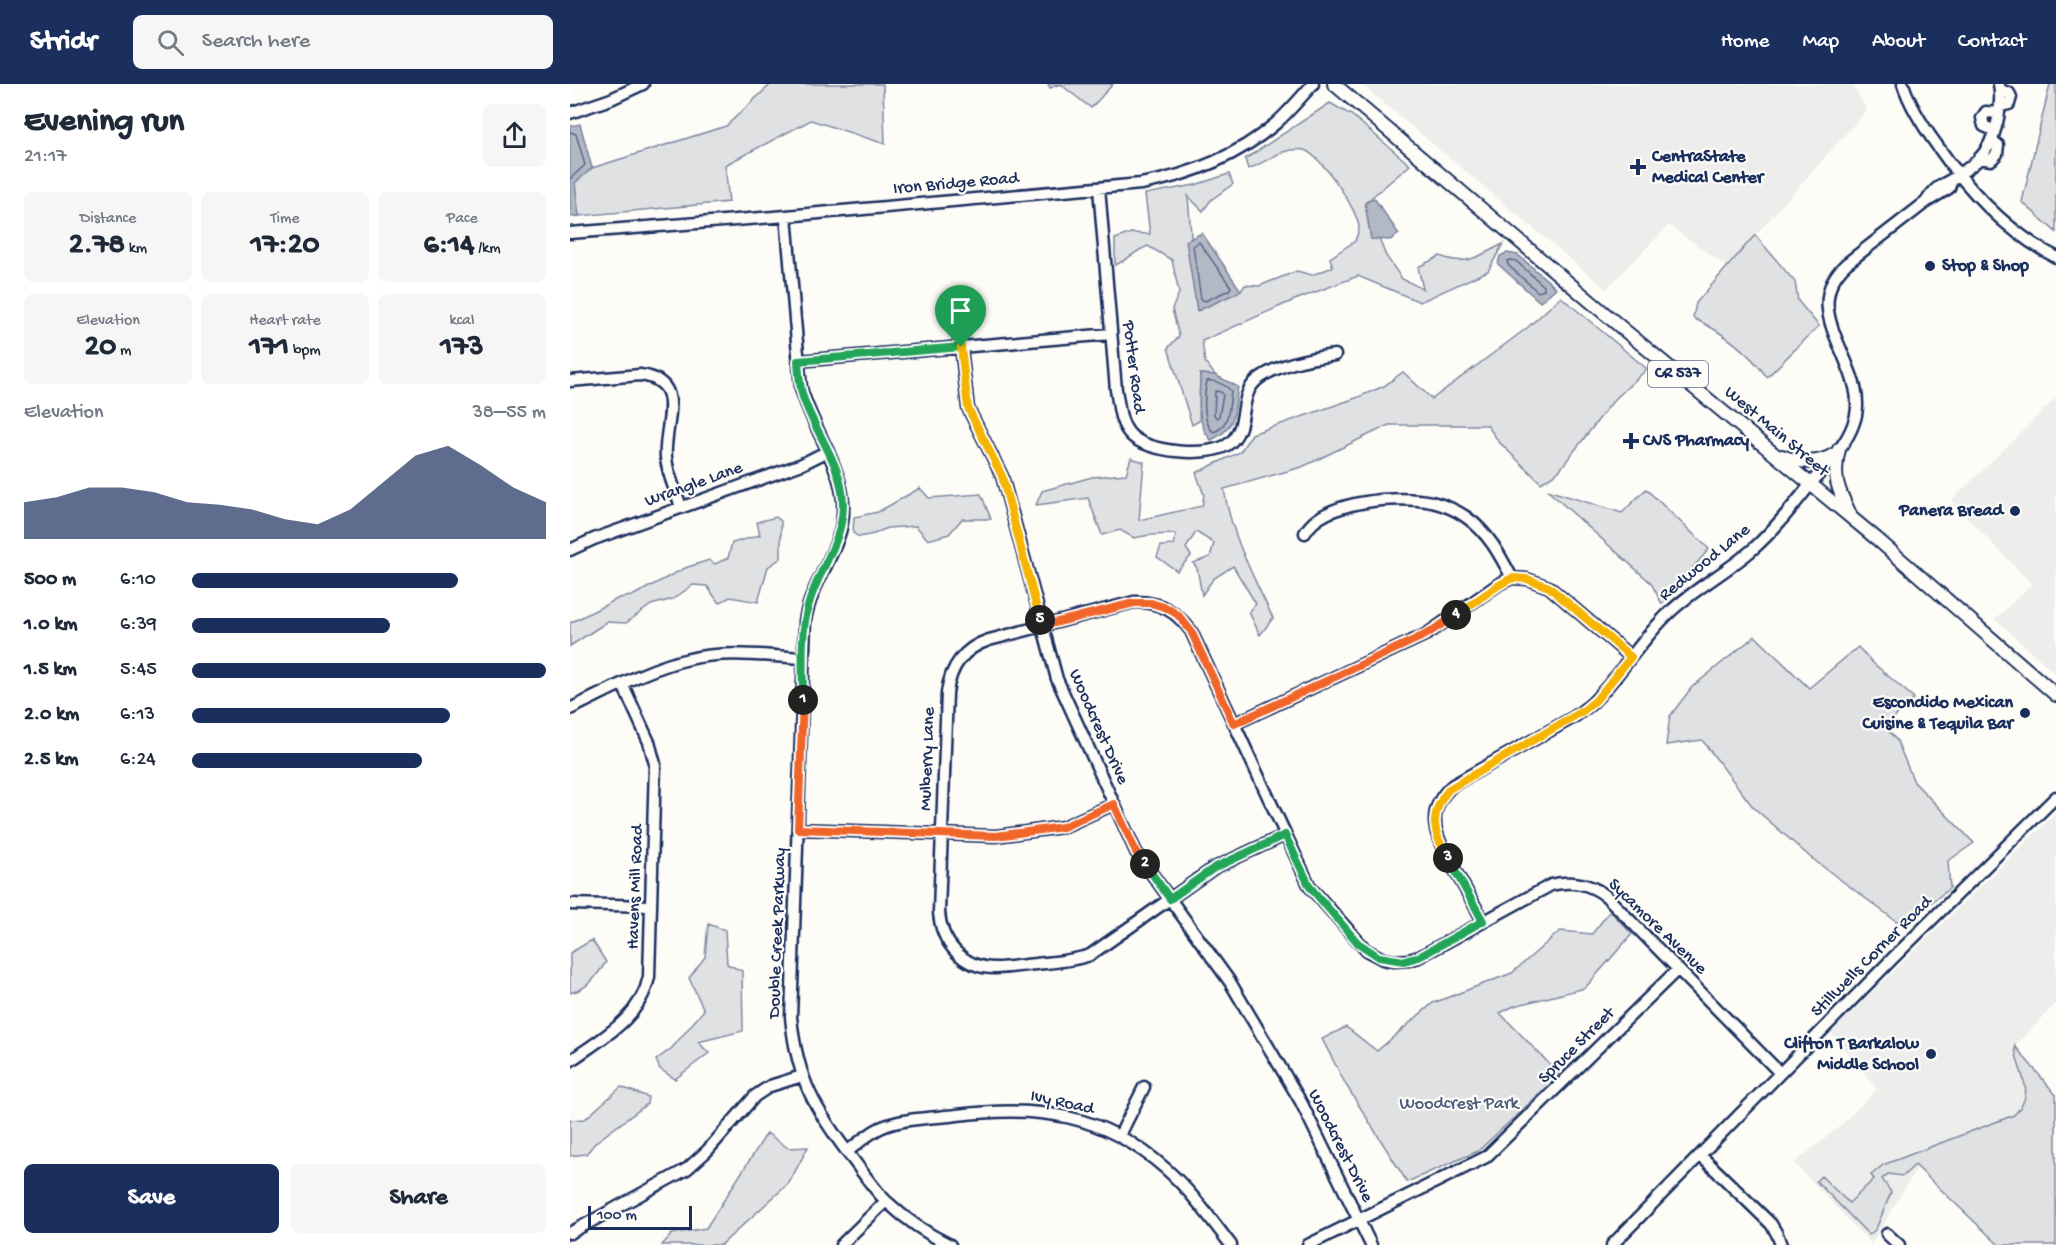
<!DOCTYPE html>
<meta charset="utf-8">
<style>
body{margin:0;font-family:"Gochi Hand",sans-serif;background:#f6f6f7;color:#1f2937;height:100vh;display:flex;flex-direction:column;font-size:22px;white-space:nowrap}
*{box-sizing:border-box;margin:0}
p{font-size:20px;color:#747a83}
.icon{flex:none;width:33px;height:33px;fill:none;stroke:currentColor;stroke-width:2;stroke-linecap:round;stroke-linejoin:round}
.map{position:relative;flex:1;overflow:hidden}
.details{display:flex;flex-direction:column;background:#fff;width:570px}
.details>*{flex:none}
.scale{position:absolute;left:18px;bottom:15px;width:104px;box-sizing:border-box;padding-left:6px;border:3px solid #1b2f5e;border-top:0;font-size:16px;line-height:21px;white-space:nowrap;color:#1b2f5e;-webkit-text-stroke:4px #fdfcf7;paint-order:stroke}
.pin{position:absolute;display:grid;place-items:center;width:51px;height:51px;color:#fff;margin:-62px -26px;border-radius:50% 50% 50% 0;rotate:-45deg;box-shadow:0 0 6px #0007}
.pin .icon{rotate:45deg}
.km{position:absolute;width:30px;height:30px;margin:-15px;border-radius:50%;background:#222;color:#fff;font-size:16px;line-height:30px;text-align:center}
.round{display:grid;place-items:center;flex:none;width:63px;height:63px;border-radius:9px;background:#f6f6f7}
.overview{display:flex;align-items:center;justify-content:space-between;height:102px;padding:0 24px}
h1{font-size:33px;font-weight:700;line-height:45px}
.stats{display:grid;grid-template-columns:repeat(3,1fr);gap:9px;height:102px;padding:6px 24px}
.stats div{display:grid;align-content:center;border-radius:9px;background:#f6f6f7;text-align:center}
.stats b{font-size:30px;font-weight:700}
.stats small{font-size:16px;font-weight:400}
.stats p{font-size:16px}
.chart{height:168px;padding:12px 24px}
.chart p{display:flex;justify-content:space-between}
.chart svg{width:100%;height:108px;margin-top:6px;fill:#1b2f5e;opacity:.7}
.cta{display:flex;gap:12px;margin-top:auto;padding:12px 24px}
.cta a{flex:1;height:69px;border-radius:9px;background:#1b2f5e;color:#fff;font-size:24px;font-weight:700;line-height:69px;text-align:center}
.cta a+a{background:#f6f6f7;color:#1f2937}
ul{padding:0 24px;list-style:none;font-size:20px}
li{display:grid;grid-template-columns:96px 72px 1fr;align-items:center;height:45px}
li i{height:15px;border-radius:8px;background:#1b2f5e}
header{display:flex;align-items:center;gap:36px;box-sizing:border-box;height:84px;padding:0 30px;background:#1b2f5e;color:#fff}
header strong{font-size:28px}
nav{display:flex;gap:33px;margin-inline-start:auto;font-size:21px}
.search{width:420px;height:54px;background:#f6f6f7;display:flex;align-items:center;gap:15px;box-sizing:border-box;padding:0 21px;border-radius:9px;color:#747a83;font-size:22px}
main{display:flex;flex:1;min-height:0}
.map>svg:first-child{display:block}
.built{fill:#edeeec}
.green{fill:#e0e1e3;stroke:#7e88a0;stroke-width:1.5}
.water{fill:#b3b8c5;stroke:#76819c;stroke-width:1.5}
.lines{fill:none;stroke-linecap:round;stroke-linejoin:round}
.shore{stroke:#586687;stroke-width:1.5}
.minor-casing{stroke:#1b2f5e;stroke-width:15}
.major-casing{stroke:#1b2f5e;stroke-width:16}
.minor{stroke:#fdfcf7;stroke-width:10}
.major{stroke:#fdfcf7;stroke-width:12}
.split-1-casing{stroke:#fff;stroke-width:12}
.split-2-casing{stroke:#fff;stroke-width:12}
.split-3-casing{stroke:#fff;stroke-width:12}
.split-4-casing{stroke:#fff;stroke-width:12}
.split-5-casing{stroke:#fff;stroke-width:12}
.split-6-casing{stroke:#fff;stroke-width:12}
.split-1{stroke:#22a559;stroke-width:8}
.split-2{stroke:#f0652b;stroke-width:8}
.split-3{stroke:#22a559;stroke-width:8}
.split-4{stroke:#f5b400;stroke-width:8}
.split-5{stroke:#f0652b;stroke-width:8}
.split-6{stroke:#f5b400;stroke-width:8}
.poi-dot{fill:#1b2f5e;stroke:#fdfcf7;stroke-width:2}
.labels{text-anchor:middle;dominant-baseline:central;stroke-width:4.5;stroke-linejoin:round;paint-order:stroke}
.shield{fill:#fdfcf7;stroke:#5f6c8c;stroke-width:1.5}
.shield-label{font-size:16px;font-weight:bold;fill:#1b2f5e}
.poi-label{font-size:18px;font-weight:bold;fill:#1b2f5e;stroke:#fdfcf7;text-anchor:start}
.street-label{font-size:18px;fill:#1b2f5e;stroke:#fdfcf7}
.park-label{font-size:18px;fill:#4c5c7f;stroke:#fdfcf7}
</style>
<header>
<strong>Stridr</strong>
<div class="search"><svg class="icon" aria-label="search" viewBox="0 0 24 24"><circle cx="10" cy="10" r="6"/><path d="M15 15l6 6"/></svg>Search here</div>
<nav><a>Home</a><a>Map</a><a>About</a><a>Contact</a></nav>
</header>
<main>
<section class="details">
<div class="overview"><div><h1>Evening run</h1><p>21:17</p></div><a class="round"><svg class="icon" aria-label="share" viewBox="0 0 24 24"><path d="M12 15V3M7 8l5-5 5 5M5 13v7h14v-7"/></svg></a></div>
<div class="stats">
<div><p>Distance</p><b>2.78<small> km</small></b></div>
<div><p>Time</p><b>17:20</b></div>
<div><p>Pace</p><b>6:14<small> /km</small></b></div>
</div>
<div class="stats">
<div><p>Elevation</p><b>20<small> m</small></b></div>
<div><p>Heart rate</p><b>171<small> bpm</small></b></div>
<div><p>kcal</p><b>173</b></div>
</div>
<div class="chart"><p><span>Elevation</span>38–55 m</p>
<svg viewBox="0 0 160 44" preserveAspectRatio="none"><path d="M0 44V29L10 27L20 23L30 23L40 25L50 29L60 30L70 32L80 36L90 38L100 32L110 21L120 10L130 6L140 14L150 23L160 29V44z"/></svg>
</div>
<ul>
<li><b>500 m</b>6:10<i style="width:75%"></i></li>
<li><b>1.0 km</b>6:39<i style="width:56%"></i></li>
<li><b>1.5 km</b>5:45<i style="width:100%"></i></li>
<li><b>2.0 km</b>6:13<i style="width:73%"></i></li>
<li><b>2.5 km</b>6:24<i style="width:65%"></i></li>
</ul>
<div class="cta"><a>Save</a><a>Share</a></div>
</section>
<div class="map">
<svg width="1486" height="1161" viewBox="0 0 1486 1161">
<rect width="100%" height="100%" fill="#fdfcf7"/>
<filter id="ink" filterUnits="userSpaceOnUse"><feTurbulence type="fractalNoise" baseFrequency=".0167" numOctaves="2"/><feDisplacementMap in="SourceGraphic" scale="12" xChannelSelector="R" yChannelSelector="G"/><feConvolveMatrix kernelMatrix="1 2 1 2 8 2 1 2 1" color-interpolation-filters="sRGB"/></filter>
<g filter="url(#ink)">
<path class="built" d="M791,0H1282L1297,26L1157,183L1099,141L1036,205Z
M1486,314V590L1425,535L1462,500L1381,417Z
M1486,729V919L1445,962L1486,1011V1161H1429L1347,1084L1301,1160L1224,1079L1268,1044L1307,1005L1261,948Z"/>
<path class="green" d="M201,0H313L315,60L241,36L155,81L159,118L9,132L4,99L22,84L156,42Z
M478,0H543L521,24L490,0L480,4Z
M1480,0H1486V148L1452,118Z
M760,19L783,32L840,81L795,119L801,154L809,155L816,172L832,195L853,205L848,183L870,172C897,183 908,172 933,160L918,187L850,218L788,192L722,217L632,257L635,278L645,291L630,290L629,337L622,341L598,264L609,252L602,225L609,209L602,176L578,162C565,167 557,176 545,181V155L561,149L580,150L575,110L625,101L659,90L663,100L641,116L633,127L618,112L627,227L671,207L675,201L689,202L727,187L742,191L763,183L760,174L785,157C786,153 789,148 789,144C789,127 750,70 734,66C713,62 696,79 678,85L675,75Z
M1185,151L1225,198L1228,217L1249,242L1197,293C1177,266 1153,248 1123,234L1126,219Z
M991,213L1077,285L1043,317L988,388L971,399L929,358L917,341H819L732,383L654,405C661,451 683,492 703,534L690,551L679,528L686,520L663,482L643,495L632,511L627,484L623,479L640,473L644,459L626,448L616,464L621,472L607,487L587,473L591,462L604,461L606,450L580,451L564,454L550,446L532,451L518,414L466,421L472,407L522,393L556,390L561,374L574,378L569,436L632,422L634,411L626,389L670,368L682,350L786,314L814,302L833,288L862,315L957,244Z
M350,404L359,414L411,410L421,435H392L379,450L358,456L346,442L317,444L304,450L289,453L283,449L284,433L308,428Z
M1076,405L1139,465L1092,520L1081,499L977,406L1052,429Z
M206,433L211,437V474L198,483L188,518L160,513L149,519L137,502L123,501L103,515L81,521L56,539L37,538L0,562V539L49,514L62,512L115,484L139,476L145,480L158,474L162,459L190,451L187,438Z
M1185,552L1239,604L1288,563L1303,579L1344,614L1315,643L1327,657L1344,698L1404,759L1378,777L1380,804L1343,833L1326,837L1240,773L1183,723L1132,656L1096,661L1100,632L1122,603Z
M1040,827L1062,850L1015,904L944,922L930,929L990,991L908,1067L837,1098L776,1001L752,955L776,943L807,967L863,919L942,889L990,847L1022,850Z
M138,840L155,846L157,880L172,887L173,947L128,958L139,969L105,995L90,985L86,976L102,964L134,926L119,894L135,873Z
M22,856L36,878C26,893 18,905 0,909V869Z
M1445,962L1486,1011V1161H1429L1345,1081L1333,1092L1318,1090L1312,1095L1321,1108L1306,1145L1299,1151L1246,1097L1251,1092L1279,1119L1304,1095L1301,1091L1313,1081L1444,1031C1469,1006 1446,989 1445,962Z
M51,1003L78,1013L77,1020L26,1058L16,1070L0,1072V1036L15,1035Z
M197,1049L218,1064L238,1063L219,1099L151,1161H92L102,1150L136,1144Z"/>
<path class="water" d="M10,40L22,84L5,99L9,132L0,133V42Z
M804,114L829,150L820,156L801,155L795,119Z
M632,149L671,207L627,227L616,157Z
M937,169L948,171L986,204L970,218L928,180L930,172Z
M630,290L645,291L668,303C664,327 667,345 641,356C625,339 630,312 630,290Z"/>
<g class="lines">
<path class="shore" d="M0,48L6,50L15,81L0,95
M629,158L661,203L659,206L635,217L631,215L623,162Z
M940,176L946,177L974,202V206L968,208L938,181L937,177Z
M637,297C645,296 656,301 661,307C659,322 660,342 644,348C632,341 634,309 637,297Z
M645,307L651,308L653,311L649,332L647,334L644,331Z"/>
<defs>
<path id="minor" d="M1333,0C1340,22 1353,42 1366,60C1398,106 1436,148 1486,173
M1430,22L1439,20L1441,13L1439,9L1430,6
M0,29L41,15L73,0
M1423,46L1414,42L1412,34L1416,28L1429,29
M1409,74L1421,76L1427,70L1428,61L1421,56
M529,104L546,306C549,320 549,337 559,349C574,369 643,375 661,358C679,340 668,312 687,296C707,280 740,274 765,271
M1356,118C1370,96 1374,103 1391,89C1397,85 1404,80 1409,75C1426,57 1433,23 1429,0
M216,132L231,304C244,352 285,395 270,448C261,479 240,504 235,537L221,933C227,997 246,1027 284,1077C294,1090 304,1105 316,1117C334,1134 357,1150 380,1161
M0,149L216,132L571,100C621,91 666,73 705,40C719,28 730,14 743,0
M391,263L398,324L432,392L487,595L566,768L660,898L731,1018L801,1161
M228,277L541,250
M0,297L70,291C119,297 93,342 96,373C97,390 106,407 111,423
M735,449C753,416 829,411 862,418C874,421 886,426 896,433C918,448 930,471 942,494
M0,466L24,455L232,380L258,367
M0,625C38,607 78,584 119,575C155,566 197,572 234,574
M664,640L857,550L929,500L942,494L957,495L979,503L1061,573
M228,745L426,752L493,743L544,720
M715,751L644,784L520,871C503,877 484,878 466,880C452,881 438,884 425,884C392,884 371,858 369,828L377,609C380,583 394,564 419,556L564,518C589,517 606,527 621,547L740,803L796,866L813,875L824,877L839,876L849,873L981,801C1002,796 1019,799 1036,812L1210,989
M0,820L81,822
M913,837C905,821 895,805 886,788C869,758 850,730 883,701L1004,633L1020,621C1050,593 1070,556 1100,528C1125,504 1157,488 1183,465C1208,443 1228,415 1249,390C1262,374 1276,360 1283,341C1306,285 1222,231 1276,180L1356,118L1379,104L1382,95
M0,977C32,954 70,935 79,893L85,680L79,658L53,601
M550,1051L574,1003
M277,1068C288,1059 298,1050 310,1044C331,1034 364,1034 387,1031C467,1021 533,1029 596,1085C621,1107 641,1135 661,1161
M1130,1071L1201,1140L1207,1150L1211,1161
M0,1149L117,1085L137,1067L185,1012L200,1002L232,992
M1317,1150L1329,1161
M271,1161L316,1117
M738,1161L916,1073L1108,885
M1042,1161L1322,875L1486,713"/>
<path id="major" d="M764,0L1053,245L1307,455L1486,611
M1269,365C1262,393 1268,406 1280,430
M1212,372C1230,379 1248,381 1265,370"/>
</defs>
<use href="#minor" class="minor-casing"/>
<use href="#major" class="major-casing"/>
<use href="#minor" class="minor"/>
<use href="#major" class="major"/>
</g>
</g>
<g class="lines" filter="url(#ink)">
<defs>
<path id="split-1" d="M233,616C233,586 230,548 239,519C249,485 273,458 273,420C273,381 245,349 233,313C229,301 229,289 228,277L391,263"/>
<path id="split-2" d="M233,616L228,745L426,752L493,743L544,720L566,768L575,780"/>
<path id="split-3" d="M575,780L600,815L644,784L715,751L740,803L788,859L809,873L834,877L849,873L913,837L878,774"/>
<path id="split-4" d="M878,774C863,749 858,730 879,705L1013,627L1026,616L1061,573L979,503L957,495L942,494L929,501L886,531"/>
<path id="split-5" d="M470,536L472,542L564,519H581L597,524L608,531L621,547L664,640L857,550L886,531"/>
<path id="split-6" d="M391,263L398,324L432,392L470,536"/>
</defs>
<use href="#split-1" class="split-1-casing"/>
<use href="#split-2" class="split-2-casing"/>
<use href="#split-3" class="split-3-casing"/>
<use href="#split-4" class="split-4-casing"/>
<use href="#split-5" class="split-5-casing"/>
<use href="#split-6" class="split-6-casing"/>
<use href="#split-1" class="split-1"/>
<use href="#split-2" class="split-2"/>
<use href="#split-3" class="split-3"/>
<use href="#split-4" class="split-4"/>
<use href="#split-5" class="split-5"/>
<use href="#split-6" class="split-6"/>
</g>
<g class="poi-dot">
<path d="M1065 74h6v6h6v6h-6v6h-6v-6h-6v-6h6z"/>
<circle cx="1360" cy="182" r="6"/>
<path d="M1058 348h6v6h6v6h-6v6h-6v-6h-6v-6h6z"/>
<circle cx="1445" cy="427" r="6"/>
<circle cx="1455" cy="629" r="6"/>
<circle cx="1361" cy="970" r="6"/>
</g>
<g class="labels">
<rect class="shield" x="1078" y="277" width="60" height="26" rx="4.5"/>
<g class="shield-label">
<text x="1108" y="290">CR 537</text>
</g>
<g class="poi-label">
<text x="1082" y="73">CentraState<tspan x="1082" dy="21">Medical Center</tspan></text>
<text x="1372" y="182">Stop &amp; Shop</text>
<text x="1073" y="357">CVS Pharmacy</text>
<text x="1433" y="427" text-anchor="end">Panera Bread</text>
<text x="1443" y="619" text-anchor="end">Escondido Mexican<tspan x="1443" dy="21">Cuisine &amp; Tequila Bar</tspan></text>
<text x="1349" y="960" text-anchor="end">Clifton T Barkalow<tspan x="1349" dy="21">Middle School</tspan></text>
</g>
<g class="street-label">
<text transform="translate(386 100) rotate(-5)">Iron Bridge Road</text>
<text transform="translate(563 283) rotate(83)">Potter Road</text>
<text transform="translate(1206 348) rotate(40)">West Main Street</text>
<text transform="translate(124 401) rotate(-20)">Wrangle Lane</text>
<text transform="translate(1135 479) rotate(-39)">Redwood Lane</text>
<text transform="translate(528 643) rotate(66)">Woodcrest Drive</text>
<text transform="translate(358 675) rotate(-88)">Mulberry Lane</text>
<text transform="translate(66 803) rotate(-88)">Havens Mill Road</text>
<text transform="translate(1087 843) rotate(44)">Sycamore Avenue</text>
<text transform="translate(208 849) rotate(-88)">Double Creek Parkway</text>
<text transform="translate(1302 873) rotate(-45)">Stillwells Corner Road</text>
<text transform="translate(1007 962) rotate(-45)">Spruce Street</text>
<text transform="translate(492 1019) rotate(12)">Ivy Road</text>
<text transform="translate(770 1062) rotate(63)">Woodcrest Drive</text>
</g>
<g class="park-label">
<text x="889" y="1020">Woodcrest Park</text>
</g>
</g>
</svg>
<div class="scale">100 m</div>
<div class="pin" style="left:391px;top:263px;background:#1e9e55"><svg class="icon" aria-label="arrive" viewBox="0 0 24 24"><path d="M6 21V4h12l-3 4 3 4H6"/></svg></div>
<b class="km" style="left:233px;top:616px">1</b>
<b class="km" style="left:575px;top:780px">2</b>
<b class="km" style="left:878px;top:774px">3</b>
<b class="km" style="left:886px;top:531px">4</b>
<b class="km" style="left:470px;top:536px">5</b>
</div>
</main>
